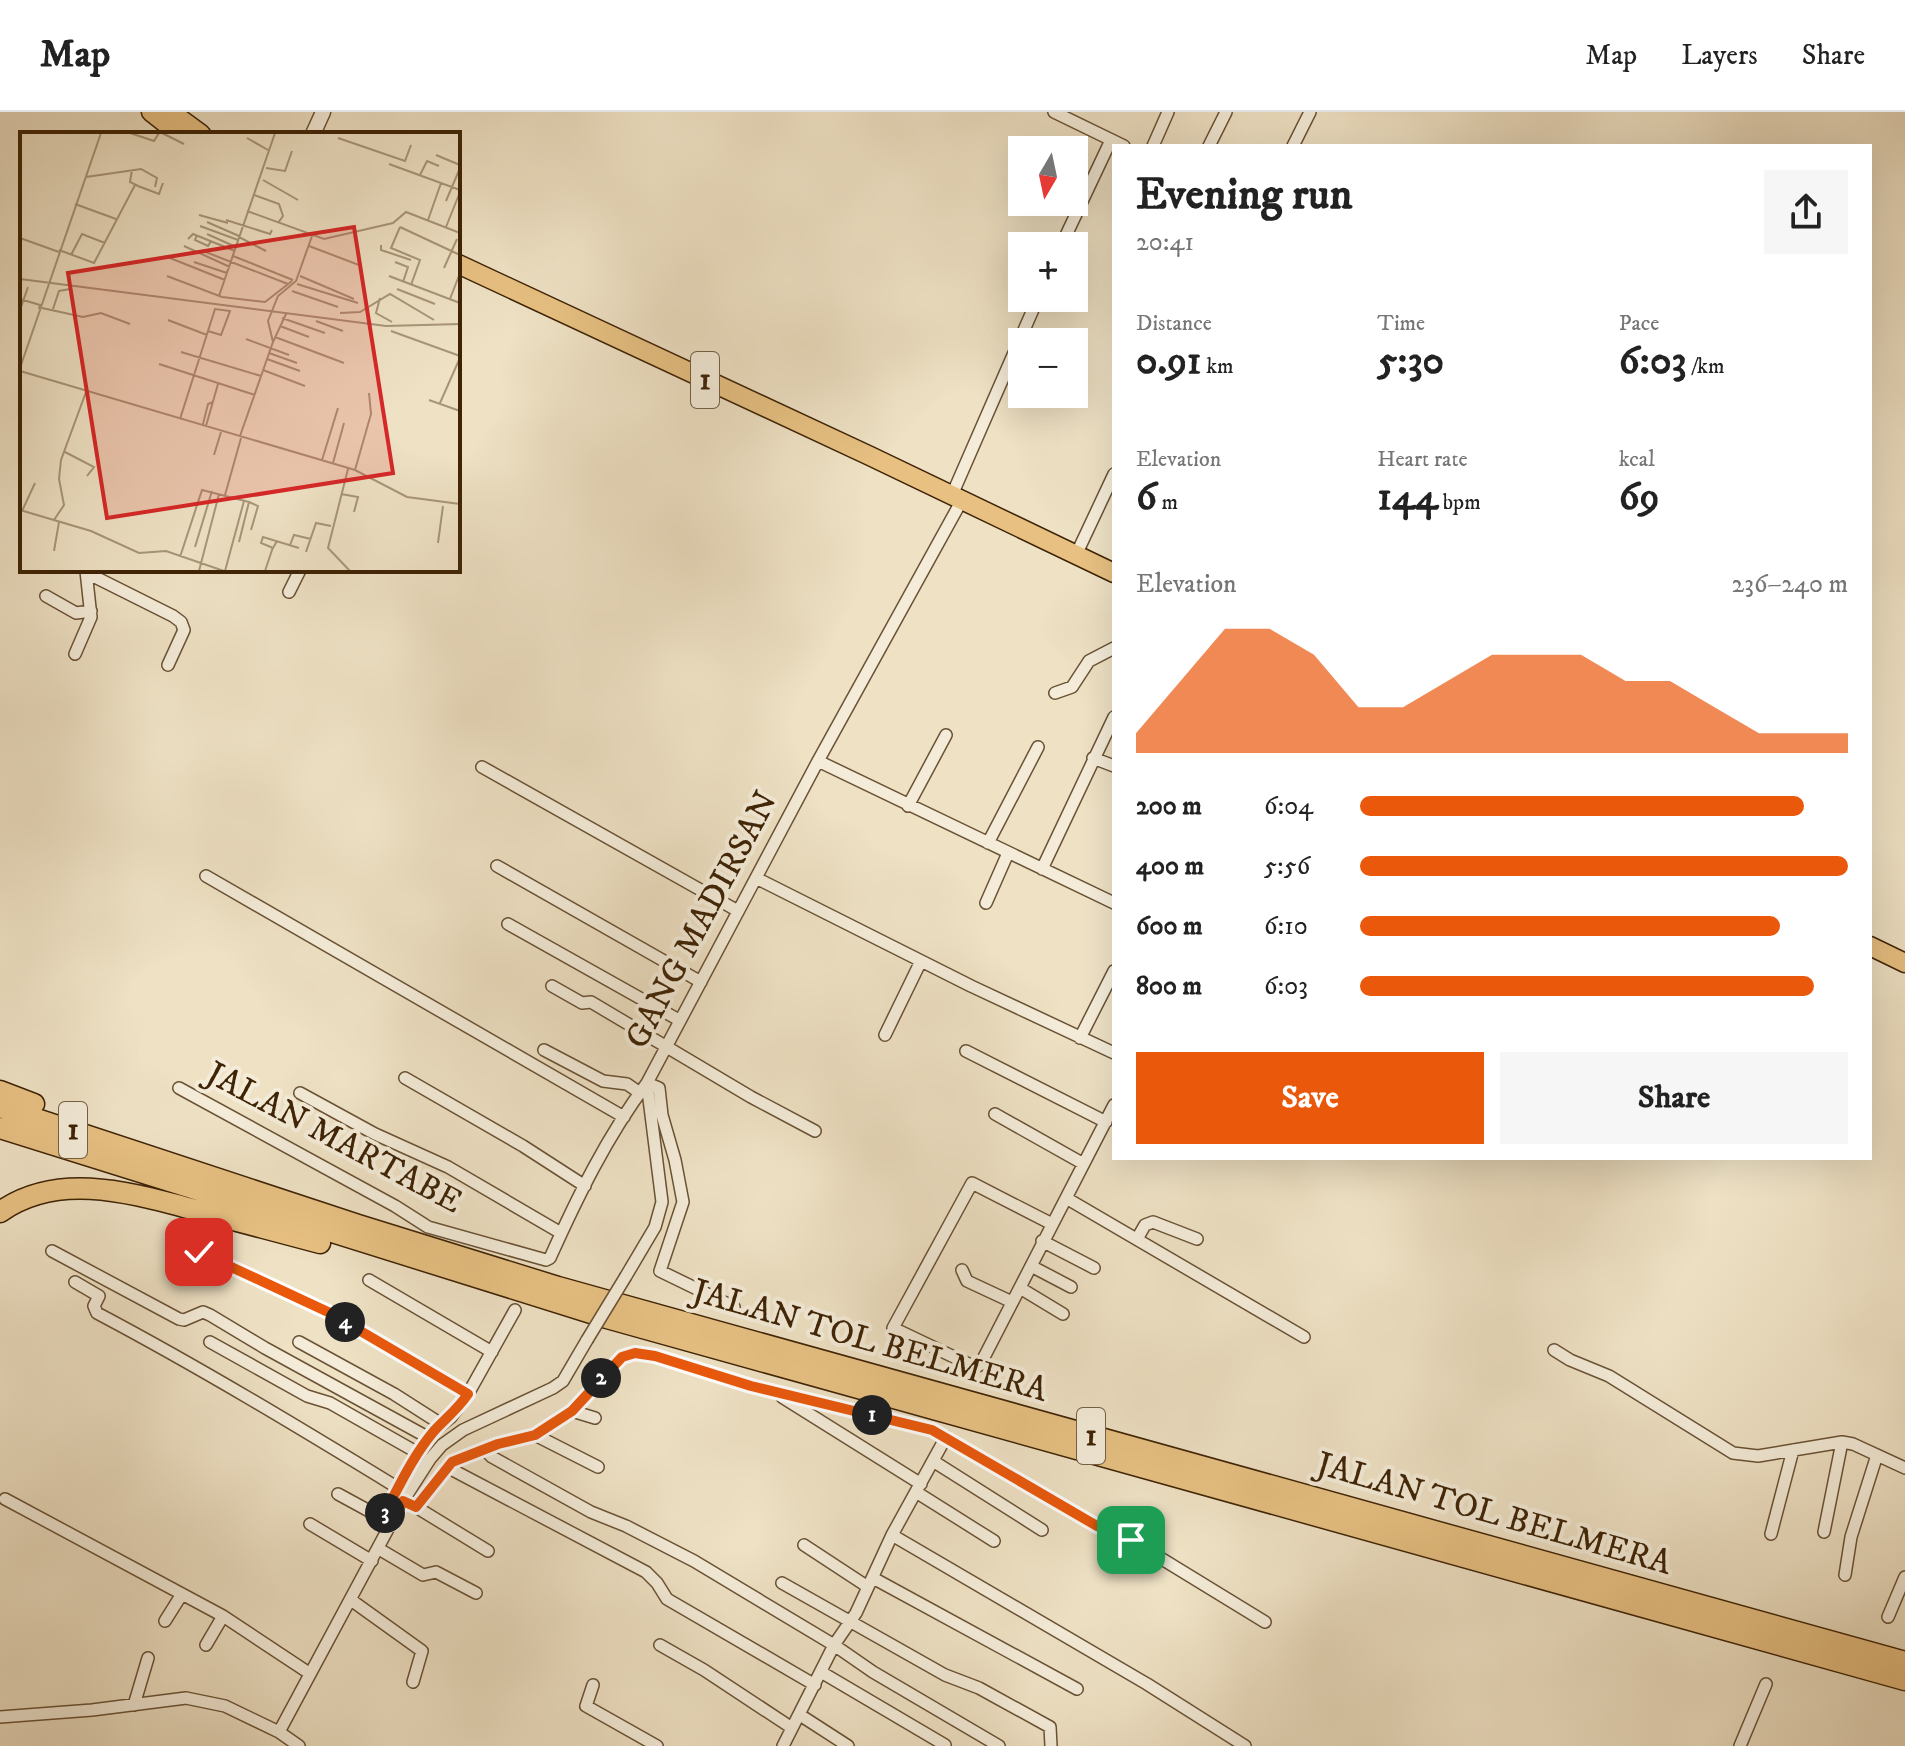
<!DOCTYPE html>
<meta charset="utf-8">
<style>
body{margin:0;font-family:"IM FELL DW Pica",serif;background:#f6f6f6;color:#222;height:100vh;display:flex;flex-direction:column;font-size:30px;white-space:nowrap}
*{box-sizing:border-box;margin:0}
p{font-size:26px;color:#767676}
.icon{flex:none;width:44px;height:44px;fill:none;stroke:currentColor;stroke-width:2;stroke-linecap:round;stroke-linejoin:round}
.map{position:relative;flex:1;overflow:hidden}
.sheet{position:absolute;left:1112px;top:32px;width:760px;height:1016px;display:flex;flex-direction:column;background:#fff;border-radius:0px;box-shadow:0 8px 32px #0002}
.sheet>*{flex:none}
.needle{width:52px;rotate:189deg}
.tools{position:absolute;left:1008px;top:24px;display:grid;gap:16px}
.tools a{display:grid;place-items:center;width:80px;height:80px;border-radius:0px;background:#fff;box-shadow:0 8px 32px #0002;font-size:40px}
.pin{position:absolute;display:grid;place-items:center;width:68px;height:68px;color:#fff;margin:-34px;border-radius:16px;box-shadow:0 4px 12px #0006}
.km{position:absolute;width:40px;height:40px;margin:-20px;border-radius:50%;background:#222;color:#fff;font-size:22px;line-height:40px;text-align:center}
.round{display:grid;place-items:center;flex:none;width:84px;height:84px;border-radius:0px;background:#f6f6f6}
.summary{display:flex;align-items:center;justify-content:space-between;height:136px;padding:0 24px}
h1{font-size:44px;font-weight:800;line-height:60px}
.metrics{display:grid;grid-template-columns:repeat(3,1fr);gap:12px;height:136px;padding:8px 24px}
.metrics div{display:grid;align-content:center}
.metrics b{font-size:40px;font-weight:800}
.metrics small{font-size:22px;font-weight:400}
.metrics p{font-size:22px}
.chart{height:224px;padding:16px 24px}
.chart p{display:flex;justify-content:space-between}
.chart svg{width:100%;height:144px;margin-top:8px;fill:#ea580c;opacity:.7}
.cta{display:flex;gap:16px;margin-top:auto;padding:16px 24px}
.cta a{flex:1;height:92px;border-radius:0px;background:#ea580c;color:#fff;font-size:32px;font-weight:800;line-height:92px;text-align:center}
.cta a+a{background:#f6f6f6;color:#222}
ul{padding:0 24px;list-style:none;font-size:26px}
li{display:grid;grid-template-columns:128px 96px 1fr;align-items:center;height:60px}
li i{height:20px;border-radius:10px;background:#ea580c}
header{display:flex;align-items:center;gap:48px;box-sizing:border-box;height:112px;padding:0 40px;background:#fff;border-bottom:2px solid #e0e0e0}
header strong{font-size:38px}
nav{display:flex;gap:44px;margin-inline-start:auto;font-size:28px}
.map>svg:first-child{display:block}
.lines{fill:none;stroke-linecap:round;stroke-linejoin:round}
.minor-casing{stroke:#6a5235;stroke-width:14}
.tertiary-casing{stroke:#6a5235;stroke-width:17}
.trunk-casing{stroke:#3e2305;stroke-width:21}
.motorway-casing{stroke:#3e2305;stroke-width:23}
.minor{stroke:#f4ecd9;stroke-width:11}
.tertiary{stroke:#f4ecd9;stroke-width:14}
.trunk{stroke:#e7c082;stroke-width:18}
.motorway{stroke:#e7c082;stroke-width:20}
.minor-bridge-casing{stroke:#6a5235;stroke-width:14;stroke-linecap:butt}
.minor-bridge{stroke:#f4ecd9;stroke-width:11}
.route-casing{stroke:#fff;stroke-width:16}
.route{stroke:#ea580c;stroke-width:10}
.labels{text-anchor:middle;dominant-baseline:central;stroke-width:8;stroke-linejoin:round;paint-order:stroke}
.shield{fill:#f4ecd9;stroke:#755f45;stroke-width:2}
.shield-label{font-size:32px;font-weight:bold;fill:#3e2305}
.street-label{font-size:34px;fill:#3e2305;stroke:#f4ecd9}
.inset-road{fill:none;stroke:#a89578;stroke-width:2}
.view{fill:#d62828;fill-opacity:0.15;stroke:#d62828;stroke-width:4}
.inset-edge{fill:none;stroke:#3e2305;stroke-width:4}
</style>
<header>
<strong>Map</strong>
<nav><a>Map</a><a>Layers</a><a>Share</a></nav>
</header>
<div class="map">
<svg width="1905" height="1634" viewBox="0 0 1905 1634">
<rect width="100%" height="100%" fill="#eee1c4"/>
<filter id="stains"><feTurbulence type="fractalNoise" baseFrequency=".0025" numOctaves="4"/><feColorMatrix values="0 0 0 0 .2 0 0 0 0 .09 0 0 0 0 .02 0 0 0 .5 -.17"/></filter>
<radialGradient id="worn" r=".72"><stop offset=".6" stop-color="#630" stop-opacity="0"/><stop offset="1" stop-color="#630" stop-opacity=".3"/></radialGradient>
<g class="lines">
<defs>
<path id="minor" d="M1054,0L1124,34
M1153,34L1168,0
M1209,34L1226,0
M1293,34L1310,0
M1061,134L1111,28
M952,383L1038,186
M1076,443L1114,362
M87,461L173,504L181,510L184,518L168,553
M289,480L300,458
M46,484L76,501L91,499
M75,542L91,505L86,459
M1055,581L1072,575L1089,549L1114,536
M1093,646L1114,654
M818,649L1114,791
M482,655L738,799
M908,694L946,623
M988,731L1038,635
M497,754L701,870
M1042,757L1114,605
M206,764L624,1005
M756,766L971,874L1114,941
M986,791L1008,741
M508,812L679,908
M552,874L582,891L591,890L751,985L815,1019
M885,923L921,849
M1080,926L1114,859
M544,938L603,969L627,972L640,981
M966,939L1106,1010
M405,966L523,1034L585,1074
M179,976L395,1094L428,1115L546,1148L550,1146C577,1086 607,1024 647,971L659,976L662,1003L675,1048L683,1090L660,1159L734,1195
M300,981L375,1022L448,1055L561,1121
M995,1002L1082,1051
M1066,1086L1304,1225
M1052,1112L972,1071L893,1216L975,1255L980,1253L1114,993
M1137,1127L1145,1113L1153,1110L1197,1127
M1042,1129L1094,1156
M186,1133L328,1200L468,1282
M52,1139L179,1207L184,1208L203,1200L210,1203L265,1236L429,1326
M1031,1154L1071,1175
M962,1158L967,1169L1012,1190
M626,1164L655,1115L662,1090L647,971L818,649L962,388
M369,1168L492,1240
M75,1170L99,1184L94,1194L97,1201C199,1255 300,1316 398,1376
M1020,1176L1063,1202
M210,1230L307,1284L330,1291L418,1341
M299,1230L394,1282L441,1312
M1554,1238L1570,1248L1609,1264L1733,1341L1758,1344L1842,1330L1853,1332L1905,1356
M782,1285L921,1372
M572,1299L595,1306
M535,1323L598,1355
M484,1337L492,1345L591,1400L626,1414L694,1449L834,1533L873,1560L999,1634
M933,1349L1042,1418
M447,1355L646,1460L657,1471L667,1487L815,1573
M916,1380L994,1429
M338,1382L382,1406L414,1347L435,1318L451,1305L468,1282L515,1198
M5,1387L223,1504L309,1561
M403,1389L416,1395L452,1350L498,1332L535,1323L572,1299L622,1245L635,1241L655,1244L751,1274L932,1318L1097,1414L1131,1428L1265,1510
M416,1395L488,1439
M310,1412L372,1449
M1824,1420L1842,1330
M1771,1422L1793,1338
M892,1423L1147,1572L1245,1634
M804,1433L868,1475
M379,1437L423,1463L436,1460L476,1481
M1845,1463L1851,1425L1877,1343
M873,1466L1077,1577
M782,1471L945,1563L979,1576L1050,1615L1051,1634
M351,1488L422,1539L413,1570
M1888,1505L1905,1465
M165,1509L182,1482
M206,1533L223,1504
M660,1533L704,1558L792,1616
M821,1560L945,1633
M593,1573L586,1594L657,1634
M134,1593L148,1546
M800,1603L848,1634
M0,1605L92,1598L186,1586L225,1594L279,1620L299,1634
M279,1620L403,1389L430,1347L442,1333L463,1318L553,1276L563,1269L587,1228
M783,1634L834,1533L856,1501L892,1423L946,1325
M1740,1634L1766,1572"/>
<path id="tertiary" d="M313,22L323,0"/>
<path id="trunk" d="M151,0L179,22
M171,0L201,22
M458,152L870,344L1114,461
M1870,834L1905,851"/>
<path id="motorway" d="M0,979L34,992
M0,995L358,1113L558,1175L1905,1550
M0,1016L607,1206L1905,1568
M0,1100C62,1056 140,1084 207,1101C245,1111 282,1121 320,1131"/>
</defs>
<use href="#minor" class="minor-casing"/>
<use href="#tertiary" class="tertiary-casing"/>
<use href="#trunk" class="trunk-casing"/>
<use href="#motorway" class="motorway-casing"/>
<use href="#minor" class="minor"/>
<use href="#tertiary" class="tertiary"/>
<use href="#trunk" class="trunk"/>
<use href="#motorway" class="motorway"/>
<defs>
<path id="minor-bridge" d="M587,1228L626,1164"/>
</defs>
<use href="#minor-bridge" class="minor-bridge-casing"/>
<use href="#minor-bridge" class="minor-bridge"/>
</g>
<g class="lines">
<defs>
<path id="route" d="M199,1140L328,1200L468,1282C457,1298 446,1306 434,1319C412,1345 398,1377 382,1406L392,1412L403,1389L416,1395L452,1350L498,1332L535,1323L572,1299L622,1245L635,1241L655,1244L751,1274L932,1318L1097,1414L1131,1428"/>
</defs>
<use href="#route" class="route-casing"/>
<use href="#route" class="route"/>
</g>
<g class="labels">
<g class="shield">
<rect x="691" y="240" width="28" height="56" rx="6"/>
<rect x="59" y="990" width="28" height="56" rx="6"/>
<rect x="1077" y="1296" width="28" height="56" rx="6"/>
</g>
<g class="shield-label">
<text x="705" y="268">1</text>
<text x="73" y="1018">1</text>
<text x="1091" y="1324">1</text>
</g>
<g class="street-label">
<text transform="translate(702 808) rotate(-62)">GANG MADIRSAN</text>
<text transform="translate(334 1026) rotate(28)">JALAN MARTABE</text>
<text transform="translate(870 1229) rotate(16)">JALAN TOL BELMERA</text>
<text transform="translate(1494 1402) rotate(16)">JALAN TOL BELMERA</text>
</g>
</g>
<g transform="translate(20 20)">
<rect width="440" height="440" fill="#eee1c4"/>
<path class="inset-road" d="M110,1L134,9L139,1M142,1L164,12M227,6L248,18M318,6L385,29L391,13M416,23L440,33M369,32L440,58M246,36L265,39L272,19M112,38L110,50L118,54L139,62L143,51M400,43L407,29L419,34M66,45L121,37L137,46L135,55M243,48L278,68M234,63L259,72L263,84L258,91M426,69L440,36M55,72L96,87M227,79L304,107L373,91L386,80L440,101M179,83L208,91M206,88L250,102L252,98M408,88L421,51M187,90L219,104M180,94L218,108M380,95L371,116L400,128L391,153M380,95L440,123M426,95L440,60M187,102L216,115M177,103L175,108L188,114L191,109M219,105L246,119M0,106L39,120M168,107L173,102L215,119M361,113V118L391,128M164,114L210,135M289,114L339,133M39,118L74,131L115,53M183,119L268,152M51,123L62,102L85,111M145,124L205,148M213,124L273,148M174,130L207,141M375,130L388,135L383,150M424,136L437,107M147,144L202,165L245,170L272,149M280,144L334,167M369,144L440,171M0,147L366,194L440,192M277,152L338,171M377,157L415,172M272,159L318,175M199,164L255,1M360,166L356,181L372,190M0,167L20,173L19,177M430,167L440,141M22,176L63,185L81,181L110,192M33,177L39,159L50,157M0,178L8,155M320,181L340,180L370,162L414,188M262,186L305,201M148,188L187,203M296,189L323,199M260,194L289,205M371,199L440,224M255,205L324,231M226,207L269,223M253,210L266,182M161,220L241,244M249,221L277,231M247,227L280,239M139,232L235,263M0,236L81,1M243,238L285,254M0,239L335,338L387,365L440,372M409,268L440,279M420,271L439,228M160,287L195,177L210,179L201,203L188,199M183,292L188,272L193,270M186,294L198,252M220,304L253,210L248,189L258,164L276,149L292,104M45,320L74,335L67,344M194,323L201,300M302,328L318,276M313,331L324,291M328,337L308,416L330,439M335,338L351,282L349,261M321,362L338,365L334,380M205,363L221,306M229,370L238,374L231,398M0,378L71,399L119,421L146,419L204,439M2,379L15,351M34,388L44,373L39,347L41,328L66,260M257,409L253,416L241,411L243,405L279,416M418,411L423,374M270,413L274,403L291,407M175,415L192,359M34,419L39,390M286,420L296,391L311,394M160,425L182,358L229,370L219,410M179,439L199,362M205,439L224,369M245,439L253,415"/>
<path class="view" d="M334,95L373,341L87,386L48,141Z"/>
<rect width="440" height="440" class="inset-edge"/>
</g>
<rect width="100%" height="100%" filter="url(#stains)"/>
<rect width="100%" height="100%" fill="url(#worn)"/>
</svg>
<div class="tools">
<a><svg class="needle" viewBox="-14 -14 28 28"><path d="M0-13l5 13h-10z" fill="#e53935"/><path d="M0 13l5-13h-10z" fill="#767676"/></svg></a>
<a>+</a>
<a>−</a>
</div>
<div class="pin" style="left:1131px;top:1428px;background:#1e9e55"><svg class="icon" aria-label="arrive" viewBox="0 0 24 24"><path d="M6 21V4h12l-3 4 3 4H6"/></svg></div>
<div class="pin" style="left:199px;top:1140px;background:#d93025"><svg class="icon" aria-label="check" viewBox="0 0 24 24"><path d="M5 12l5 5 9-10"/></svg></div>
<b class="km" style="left:872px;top:1303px">1</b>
<b class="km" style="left:601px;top:1266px">2</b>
<b class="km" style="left:385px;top:1401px">3</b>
<b class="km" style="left:345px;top:1210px">4</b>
<section class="sheet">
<div class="summary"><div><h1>Evening run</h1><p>20:41</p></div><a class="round"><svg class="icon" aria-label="share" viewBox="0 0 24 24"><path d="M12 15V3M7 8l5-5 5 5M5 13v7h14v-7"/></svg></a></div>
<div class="metrics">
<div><p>Distance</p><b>0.91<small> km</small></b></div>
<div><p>Time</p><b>5:30</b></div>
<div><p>Pace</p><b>6:03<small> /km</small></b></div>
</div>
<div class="metrics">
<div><p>Elevation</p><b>6<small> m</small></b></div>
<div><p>Heart rate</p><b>144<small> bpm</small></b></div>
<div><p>kcal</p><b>69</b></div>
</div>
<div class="chart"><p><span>Elevation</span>236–240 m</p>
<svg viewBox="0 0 160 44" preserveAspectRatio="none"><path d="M0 44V38L10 22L20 6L30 6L40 14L50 30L60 30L70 22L80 14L90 14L100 14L110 22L120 22L130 30L140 38L150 38L160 38V44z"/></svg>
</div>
<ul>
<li><b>200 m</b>6:04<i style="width:91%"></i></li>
<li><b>400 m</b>5:56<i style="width:100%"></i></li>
<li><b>600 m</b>6:10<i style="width:86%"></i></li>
<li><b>800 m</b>6:03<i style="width:93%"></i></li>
</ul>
<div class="cta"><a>Save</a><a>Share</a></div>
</section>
</div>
